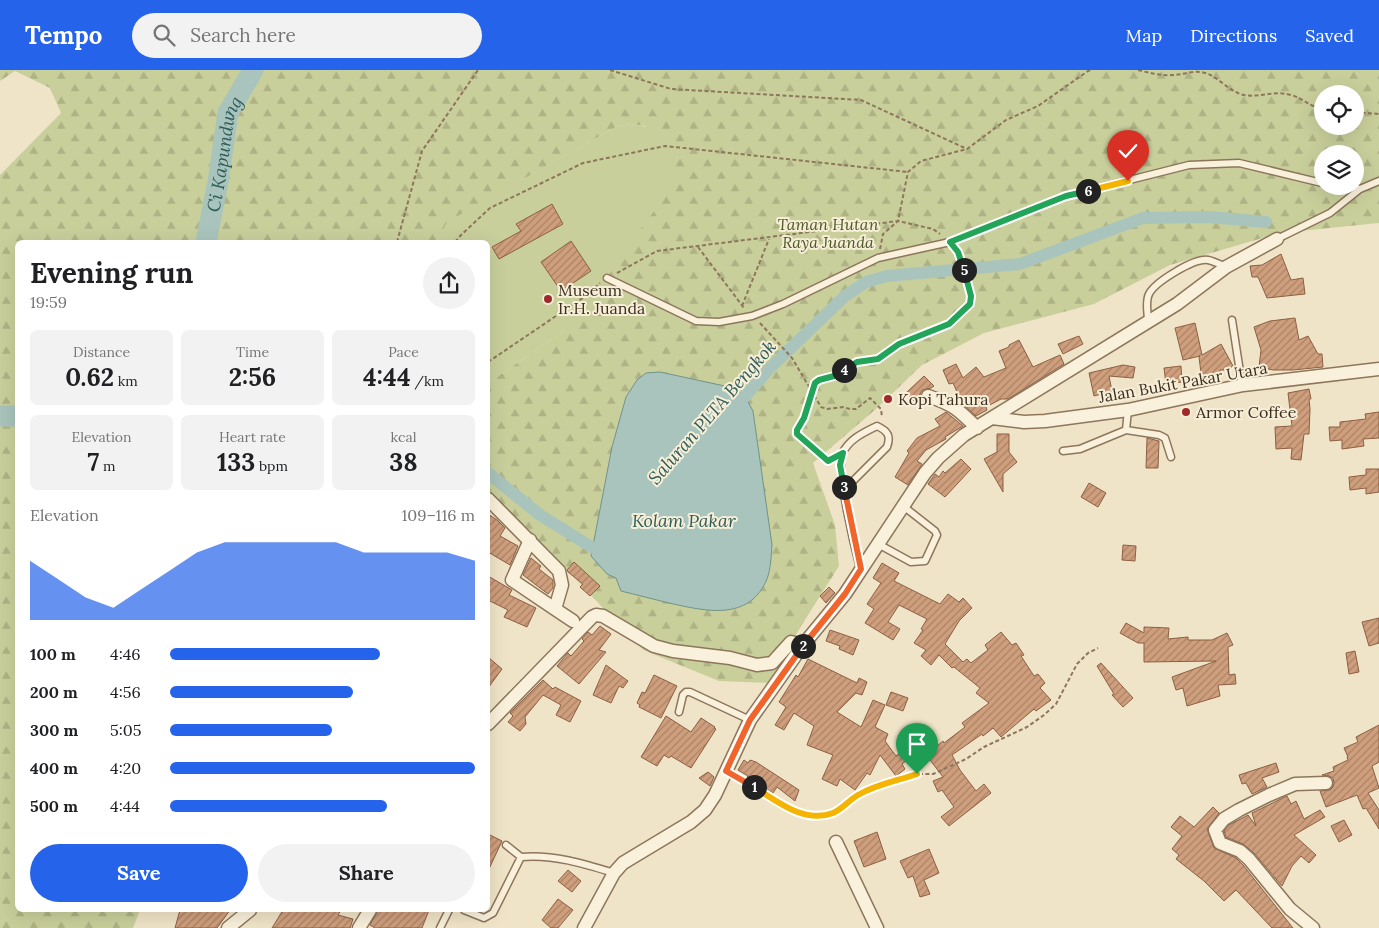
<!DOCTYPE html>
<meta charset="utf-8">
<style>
body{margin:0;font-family:Lora,serif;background:#f2f2f2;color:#202124;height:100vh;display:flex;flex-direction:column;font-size:19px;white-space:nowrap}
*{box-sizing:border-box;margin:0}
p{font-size:16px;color:#757577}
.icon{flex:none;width:28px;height:28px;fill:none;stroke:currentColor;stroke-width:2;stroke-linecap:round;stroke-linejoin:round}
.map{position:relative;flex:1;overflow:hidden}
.side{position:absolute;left:15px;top:170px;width:475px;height:672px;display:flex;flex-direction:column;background:#fff;border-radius:8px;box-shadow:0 5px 20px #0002}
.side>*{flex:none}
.fabs{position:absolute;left:1314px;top:15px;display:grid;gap:10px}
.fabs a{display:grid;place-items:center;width:50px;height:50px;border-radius:50%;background:#fff;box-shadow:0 5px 20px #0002;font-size:25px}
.pin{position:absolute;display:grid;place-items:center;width:42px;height:42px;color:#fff;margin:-51px -21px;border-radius:50% 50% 50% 0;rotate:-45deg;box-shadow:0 0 5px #0007}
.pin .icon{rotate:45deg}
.km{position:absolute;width:25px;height:25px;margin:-12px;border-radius:50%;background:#222;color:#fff;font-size:14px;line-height:25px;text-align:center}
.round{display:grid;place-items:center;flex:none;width:52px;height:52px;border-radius:26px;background:#f2f2f2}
.summary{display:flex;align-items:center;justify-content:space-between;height:85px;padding:0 15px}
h1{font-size:28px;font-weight:700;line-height:38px}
.metrics{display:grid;grid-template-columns:repeat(3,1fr);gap:8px;height:85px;padding:5px 15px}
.metrics div{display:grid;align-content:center;border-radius:8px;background:#f2f2f2;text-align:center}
.metrics b{font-size:25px;font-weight:700}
.metrics small{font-size:14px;font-weight:400}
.metrics p{font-size:14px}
.chart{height:140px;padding:10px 15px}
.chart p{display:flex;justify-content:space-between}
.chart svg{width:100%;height:90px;margin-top:5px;fill:#2563eb;opacity:.7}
.cta{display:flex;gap:10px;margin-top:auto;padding:10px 15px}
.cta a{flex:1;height:58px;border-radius:30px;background:#2563eb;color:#fff;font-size:20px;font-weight:700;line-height:58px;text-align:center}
.cta a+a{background:#f2f2f2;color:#202124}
ul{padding:0 15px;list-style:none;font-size:16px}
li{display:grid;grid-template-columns:80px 60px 1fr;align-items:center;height:38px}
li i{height:12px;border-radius:6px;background:#2563eb}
header{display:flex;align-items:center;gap:30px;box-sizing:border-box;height:70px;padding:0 25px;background:#2563eb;color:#fff}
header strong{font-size:24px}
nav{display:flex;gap:28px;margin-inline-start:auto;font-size:18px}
.search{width:350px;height:45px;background:#f2f2f2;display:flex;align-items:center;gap:12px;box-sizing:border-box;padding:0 18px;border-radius:28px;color:#757577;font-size:19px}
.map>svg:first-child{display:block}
.forest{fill:url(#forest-firs);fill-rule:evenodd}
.green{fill:#c9cf9b}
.water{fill:#a9c4bc;stroke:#6f938a}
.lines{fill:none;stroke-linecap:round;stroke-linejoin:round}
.canal{stroke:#a9c4bc;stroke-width:12}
.river{stroke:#a9c4bc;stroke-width:21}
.building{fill:url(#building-hatch);stroke:#8d5f41}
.lane-casing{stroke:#8d765c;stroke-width:9}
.street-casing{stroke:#8d765c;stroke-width:15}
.path{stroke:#8d765c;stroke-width:2;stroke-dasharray:4 2.5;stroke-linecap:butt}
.lane{stroke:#faf1dc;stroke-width:6}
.street{stroke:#faf1dc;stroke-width:12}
.split-1-casing{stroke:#fff;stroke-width:10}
.split-2-casing{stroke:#fff;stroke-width:10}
.split-3-casing{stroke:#fff;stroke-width:10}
.split-4-casing{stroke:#fff;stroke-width:10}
.split-5-casing{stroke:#fff;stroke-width:10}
.split-6-casing{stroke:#fff;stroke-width:10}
.split-7-casing{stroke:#fff;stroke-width:10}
.split-1{stroke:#f5b400;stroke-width:6}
.split-2{stroke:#f0652b;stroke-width:6}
.split-3{stroke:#f0652b;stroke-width:6}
.split-4{stroke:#22a559;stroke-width:6}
.split-5{stroke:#22a559;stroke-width:6}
.split-6{stroke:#22a559;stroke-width:6}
.split-7{stroke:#f5b400;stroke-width:6}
.poi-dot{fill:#9e2a2b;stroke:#f7eed8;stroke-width:2}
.labels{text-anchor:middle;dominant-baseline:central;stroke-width:4;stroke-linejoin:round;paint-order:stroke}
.park-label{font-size:16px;font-style:italic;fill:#4d5a26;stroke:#f7eed8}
.poi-label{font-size:16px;fill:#3d2e20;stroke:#f7eed8;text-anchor:start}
.street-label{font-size:16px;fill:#3d2e20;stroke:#f7eed8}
.water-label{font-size:18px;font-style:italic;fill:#2f5d5a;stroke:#f7eed8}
</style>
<header>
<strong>Tempo</strong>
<div class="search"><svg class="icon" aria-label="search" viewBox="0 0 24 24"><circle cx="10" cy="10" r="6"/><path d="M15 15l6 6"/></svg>Search here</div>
<nav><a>Map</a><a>Directions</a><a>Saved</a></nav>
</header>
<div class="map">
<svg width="1379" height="858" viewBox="0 0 1379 858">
<defs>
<pattern id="forest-firs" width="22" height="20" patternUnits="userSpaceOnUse" patternTransform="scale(1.25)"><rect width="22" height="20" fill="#c9cf9b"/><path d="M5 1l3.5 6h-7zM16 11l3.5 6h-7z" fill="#aeb285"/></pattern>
<pattern id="building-hatch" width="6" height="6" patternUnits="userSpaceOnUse" patternTransform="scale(1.25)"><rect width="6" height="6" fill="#cf9f7d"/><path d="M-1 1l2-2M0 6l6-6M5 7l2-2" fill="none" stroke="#a98266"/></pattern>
</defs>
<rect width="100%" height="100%" fill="#f0e4c8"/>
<path class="forest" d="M0,0H1379V153L1280,163L1170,195L1094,234L984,263L922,295L876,339L813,393L835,455L839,496L798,561L770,613L719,611L643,580L522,453L488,426V313L564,261L646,56L630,54L616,57L448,152L437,172H18V840H140L133,858H0V105L61,43L50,18L15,1L0,11ZM1322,24H1355V56H1322ZM1322,84H1355V116H1322ZM660,302L771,495C764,523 755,532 728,540L621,521L616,508L591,486L612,377L626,327L637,310L646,303Z"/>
<path class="green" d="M630,54C636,55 641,55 646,57C674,66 680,96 670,120L564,261L488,313V172H437L447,152L616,57Z"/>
<path class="water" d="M660,302L734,318L745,326L753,341L772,475C771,486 771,498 767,509C749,552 705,541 669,533C653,529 637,525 621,521L616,508L607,504L591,486L612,377L626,327L637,310L646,303Z"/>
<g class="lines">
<path class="canal" d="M735,338L769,299L845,226L866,212L887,206L1020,194L1143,148L1209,147L1266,152
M488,403L540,445L593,478"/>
<g class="river">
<path id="s1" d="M206,172L218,112L228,43L253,0"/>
<path d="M0,346H18"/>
</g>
</g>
<path class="building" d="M552,134L563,154L499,189L492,177L521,161L516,154Z
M571,171L591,201L561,221L541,192Z
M1281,184L1291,210L1303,208L1305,224L1267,228L1258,207H1252L1250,196L1262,195Z
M1295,248L1299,270L1308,266L1318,284H1322L1323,297L1293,300H1273L1259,297L1261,280L1254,257L1270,251Z
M1195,253L1202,285L1221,274L1233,296L1227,300H1220V303L1212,308V310L1202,311L1199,287L1200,286L1183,290L1175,258Z
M1079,266L1083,274L1063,284L1058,274Z
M1019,270L1033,297L1060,285L1064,294L1008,329H1001L986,337L987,340L976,346L962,333L953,313L949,314L943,300L956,294L963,308L976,297L984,307L1006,298L999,281L1009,277V275Z
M1123,295L1135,297L1133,308L1109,306L1112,321L1094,326L1089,303Z
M1181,296L1182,312L1166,314L1164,298Z
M924,306L934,316L931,318L922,320L920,324V329L916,333L906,323Z
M1309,319L1311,329H1309L1310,339L1309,364H1304L1301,390L1291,389L1292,378L1276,379L1275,357L1292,356L1288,323Z
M946,342L963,356L945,367L946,369L926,380L917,391L922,394L908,415L895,407L909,383L907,381L917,368L940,356L935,349Z
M1379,342V368L1363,369L1364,376L1342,379V370L1330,371L1329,357H1340V352L1366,349L1365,344Z
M997,364H1009V382L1017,392L1003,404V422L984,389L997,382Z
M1147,368L1159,371L1158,398H1146Z
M961,389L971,399L945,427L928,414L935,404L939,407L943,401L945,403Z
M1366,399H1379V422L1366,424V418L1350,420L1349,407L1366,405Z
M1089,413L1106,423L1098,437L1081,427Z
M488,444L497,450L505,458L500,466L518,476L510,495L488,482Z
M1123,475L1136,476L1135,491L1122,490Z
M531,488L541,496L539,499L553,510V518L548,524L523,505Z
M574,492L600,516L590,526L580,517L583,514L568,502L567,500Z
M882,493L899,503L894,511L940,534L948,524L959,532L963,528L972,538L959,551L945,574L963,592L967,589L971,593L988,580L985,575L1001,562L1012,575L1016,573L1024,585L1021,586L1034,606L1038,604L1045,613L1040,618L1051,630L1036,641L1034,639L1001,667L993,658L983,666L982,664L952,685L960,700L976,721L984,714L991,723L949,756L941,747L954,737L942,720L938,722L933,711L943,707L924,682L919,686L916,683L902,694L905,699L896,706L880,685L870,705L867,703L855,720L840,709L837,716L822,709L833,685L807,675L814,656L794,643L784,660L775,655L786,637L779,632L796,605L798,607L808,589L857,613L859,608L867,612L862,625L856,623L837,642L861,657L873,630L885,635L875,657L888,664L885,671L896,686L925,663L936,677L943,671L944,673L965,657L962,653L989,633L976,623L980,618L954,597L952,598L939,585L931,595L921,586L926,580L914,573L923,560L921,559L927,549L899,535L888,552L900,559L893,570L865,553L874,539L867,534L881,513L873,508Z
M488,506L512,520L509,525L536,538L527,557L504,547L508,540L488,530Z
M829,517L835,523L826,533L820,526Z
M1379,548V573L1369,576L1362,552Z
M1126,553L1144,563V557L1169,558L1168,569L1188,567V570H1212L1227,563L1233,575L1228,577L1229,605L1235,604L1236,614L1218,615L1220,626L1187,636L1183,618L1176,620L1172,607L1216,591L1144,592V573H1138L1120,563Z
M600,556L611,564L599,580L606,582L579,614L557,596L568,583L571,586L584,571L582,569L588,562L592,565Z
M830,560L859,570L853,585L839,579L840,576L826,571Z
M1355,581L1359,602L1349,604L1346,583Z
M488,587L502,599L488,618Z
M1101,593L1133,628L1123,637L1112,625L1114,624L1097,596Z
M606,595L628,611L623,618L619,616L611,633L593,625Z
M654,605L677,616L661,648L639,637L640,635L637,633L642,622L645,623Z
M543,610L553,619L555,617L581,631L570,652L556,645L561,635L543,625L525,647L526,654L520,661L508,652L513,646L510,643Z
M891,622L908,628L903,641L886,635Z
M666,646L691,662L701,648L715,657L714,658L716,659L691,698L671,686L669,688L664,685L657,696L641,687Z
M1379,655V692L1372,696L1379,718L1368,723L1379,740V759L1366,738L1363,739L1357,725L1326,737L1320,721L1330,720L1333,717L1334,713L1333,708L1329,706L1322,705L1334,701L1333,697L1348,690L1347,687H1348L1344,678L1358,672L1356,667Z
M744,690L748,693L750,690L756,692L799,720L795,731L777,717L773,723L747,707L748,706L738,700Z
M1276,693L1279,702L1262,708L1267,717L1252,724L1246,713L1242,714L1239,705Z
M708,702L714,707L710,716L699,708Z
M1287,726L1291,734L1296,731L1304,749L1320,740L1325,747L1294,765L1316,785L1309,793L1301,786L1292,796L1282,816L1254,783L1243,774L1226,767L1224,761L1229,755L1248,745L1256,756L1252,743Z
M1213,737L1219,743L1207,759L1214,778L1236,788L1243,795L1293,858H1272L1236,820L1224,831L1204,811L1176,789L1179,785L1172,779L1182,766L1171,757L1180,746L1194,757Z
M1344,750L1352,765L1339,772L1331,756Z
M877,762L886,789L864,797L854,771Z
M488,764L502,771L488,801Z
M929,779L939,803L924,810L930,824L920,827L913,806L908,808L900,791Z
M568,800L581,811L572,822L558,811Z
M558,829L573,840L558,858H551L542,850Z
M180,840H230L217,858H175Z
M283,840H341L338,845L353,849L350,858H272Z
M378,840H429L422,858H375L370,855Z"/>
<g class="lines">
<defs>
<path id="lane" d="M1346,116L1360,119
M1277,169L1330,143L1360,119L1379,111
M607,208L696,251L719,252L752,246L783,234L878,188L950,172L1066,126L1189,95L1239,93L1322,113
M1232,250L1242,315
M1148,251C1148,243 1145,232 1149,224C1155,212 1194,188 1208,190C1214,191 1221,195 1226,197
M1126,360L1159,365L1165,368L1171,387
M1063,381L1080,379L1126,360L1128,340
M844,420L887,377C891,366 888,361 877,356C863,363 849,369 842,384C836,400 855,479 860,498
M878,474L911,492L925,491L937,465L935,461L903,436
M679,642L683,625L686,622H690L750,650
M506,775L521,787C553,784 585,794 614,803
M464,840L484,848L493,843L521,787
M440,858L449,840"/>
<path id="street" d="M928,326C954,335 958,339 977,358
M992,348L1024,352L1045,351L1128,340L1243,315L1379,299
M488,429L559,501L562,515L555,539L573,551
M530,470L512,510L555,539
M488,654L592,547L596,545L603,546L654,576L673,581L730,588L757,595L772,593L791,572L803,575
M836,772L877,858
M228,858L250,840
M359,858L370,840
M584,858L614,803L623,793L691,752L705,740L715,725L750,650L803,575L845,524L925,403L938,388L964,365L1177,234L1226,197L1277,169
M1313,858L1290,839L1249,789L1240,781L1220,773L1215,760L1224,749L1239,740L1269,725L1295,714L1326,713"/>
</defs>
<use href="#lane" class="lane-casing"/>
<use href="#street" class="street-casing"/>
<path class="path" d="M610,0L671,19L861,30L967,79
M1138,0C1150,3 1161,6 1173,5C1182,5 1191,1 1200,2C1216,3 1228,22 1244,25C1259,28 1273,20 1291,25C1303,28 1309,37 1322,38
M1355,42L1379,44
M397,172L422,81L478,0
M455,172L461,165L490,138L583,93L665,76L908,102
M698,177L744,238
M880,179L883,164L898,151L908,102L921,91L967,79L1006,50L1038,36L1088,1L1091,0
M617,203L657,181L898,151L933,159L940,164
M742,236L769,169
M760,253L792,288L821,337L827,339L843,337L850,339H856L870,328L881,339L882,347
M488,292L587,225L600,213
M832,390L828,391L825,390L797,364V360L804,348L815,313L819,310L834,306L857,292L878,289L899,274L949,254L961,244L970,234L971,227L962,191L956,179
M737,707L793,741L817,745L832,743L863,722L890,711L903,709L917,704H933L966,689L984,677L1027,657L1044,645L1056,634L1077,594L1088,583L1098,578"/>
<use href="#lane" class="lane"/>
<use href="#street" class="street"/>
</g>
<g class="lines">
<defs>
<path id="split-1" d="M754,717C777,731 804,754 833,743C843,739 849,730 858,725C877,714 897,711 917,704"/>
<path id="split-2" d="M754,717L726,701L750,650L803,576"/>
<path id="split-3" d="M803,576L845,524L861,499L844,417"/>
<path id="split-4" d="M844,417L840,395L843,383L828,391L797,364V360L804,348L815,313L819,310L834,306L844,300"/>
<path id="split-5" d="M844,300L857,292L878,289L899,274L949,254L970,234L971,226L964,200"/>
<path id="split-6" d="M964,200L958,182L950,172L1066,126L1088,121"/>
<path id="split-7" d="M1088,121L1128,111"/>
</defs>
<use href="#split-1" class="split-1-casing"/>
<use href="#split-2" class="split-2-casing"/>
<use href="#split-3" class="split-3-casing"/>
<use href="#split-4" class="split-4-casing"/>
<use href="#split-5" class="split-5-casing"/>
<use href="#split-6" class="split-6-casing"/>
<use href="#split-7" class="split-7-casing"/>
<use href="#split-1" class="split-1"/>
<use href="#split-2" class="split-2"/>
<use href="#split-3" class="split-3"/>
<use href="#split-4" class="split-4"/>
<use href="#split-5" class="split-5"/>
<use href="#split-6" class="split-6"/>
<use href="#split-7" class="split-7"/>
</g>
<g class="poi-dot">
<circle cx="548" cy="229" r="5"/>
<circle cx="888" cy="329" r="5"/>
<circle cx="1186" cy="342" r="5"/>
</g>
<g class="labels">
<g class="park-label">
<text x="828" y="154">Taman Hutan<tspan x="828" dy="18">Raya Juanda</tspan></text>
</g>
<g class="poi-label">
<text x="558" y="220">Museum<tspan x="558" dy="18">Ir.H. Juanda</tspan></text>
<text x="898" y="329">Kopi Tahura</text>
<text x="1196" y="342">Armor Coffee</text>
</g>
<g class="street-label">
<text transform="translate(1183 312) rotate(-10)">Jalan Bukit Pakar Utara</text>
</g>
<g class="water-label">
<text stroke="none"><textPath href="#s1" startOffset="90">Ci Kapundung</textPath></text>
<text transform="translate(712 342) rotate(-49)">Saluran PLTA Bengkok</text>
<text x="684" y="450">Kolam Pakar</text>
</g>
</g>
</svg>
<div class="fabs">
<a><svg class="icon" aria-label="locate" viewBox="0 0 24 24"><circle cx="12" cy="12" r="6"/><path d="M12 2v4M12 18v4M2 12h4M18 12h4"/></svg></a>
<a><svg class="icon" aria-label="layers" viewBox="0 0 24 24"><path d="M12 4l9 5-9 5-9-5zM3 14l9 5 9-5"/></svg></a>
</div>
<div class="pin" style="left:917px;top:704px;background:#1e9e55"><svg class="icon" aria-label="arrive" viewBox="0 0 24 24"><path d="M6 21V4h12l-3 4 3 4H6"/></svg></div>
<div class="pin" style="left:1128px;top:111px;background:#d93025"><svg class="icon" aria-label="check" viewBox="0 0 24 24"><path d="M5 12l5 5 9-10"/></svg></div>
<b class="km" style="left:754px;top:717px">1</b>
<b class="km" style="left:803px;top:576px">2</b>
<b class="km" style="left:844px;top:417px">3</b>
<b class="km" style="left:844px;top:300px">4</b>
<b class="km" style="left:964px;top:200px">5</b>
<b class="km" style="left:1088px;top:121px">6</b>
<section class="side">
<div class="summary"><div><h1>Evening run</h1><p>19:59</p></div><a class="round"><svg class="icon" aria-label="share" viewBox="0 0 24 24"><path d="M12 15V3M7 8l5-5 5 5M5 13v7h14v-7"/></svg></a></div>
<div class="metrics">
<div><p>Distance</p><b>0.62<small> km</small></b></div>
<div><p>Time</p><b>2:56</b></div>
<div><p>Pace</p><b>4:44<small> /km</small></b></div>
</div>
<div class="metrics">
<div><p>Elevation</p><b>7<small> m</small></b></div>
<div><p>Heart rate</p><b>133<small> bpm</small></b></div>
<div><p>kcal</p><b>38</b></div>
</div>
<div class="chart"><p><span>Elevation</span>109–116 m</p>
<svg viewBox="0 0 160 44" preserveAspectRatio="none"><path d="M0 44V15L10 24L20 33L30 38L40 29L50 20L60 11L70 6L80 6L90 6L100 6L110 6L120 11L130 11L140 11L150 11L160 15V44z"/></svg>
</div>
<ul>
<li><b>100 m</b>4:46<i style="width:69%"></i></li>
<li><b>200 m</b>4:56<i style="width:60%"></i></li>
<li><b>300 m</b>5:05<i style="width:53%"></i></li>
<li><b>400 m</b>4:20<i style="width:100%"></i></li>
<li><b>500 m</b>4:44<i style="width:71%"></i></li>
</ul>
<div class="cta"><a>Save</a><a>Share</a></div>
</section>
</div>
